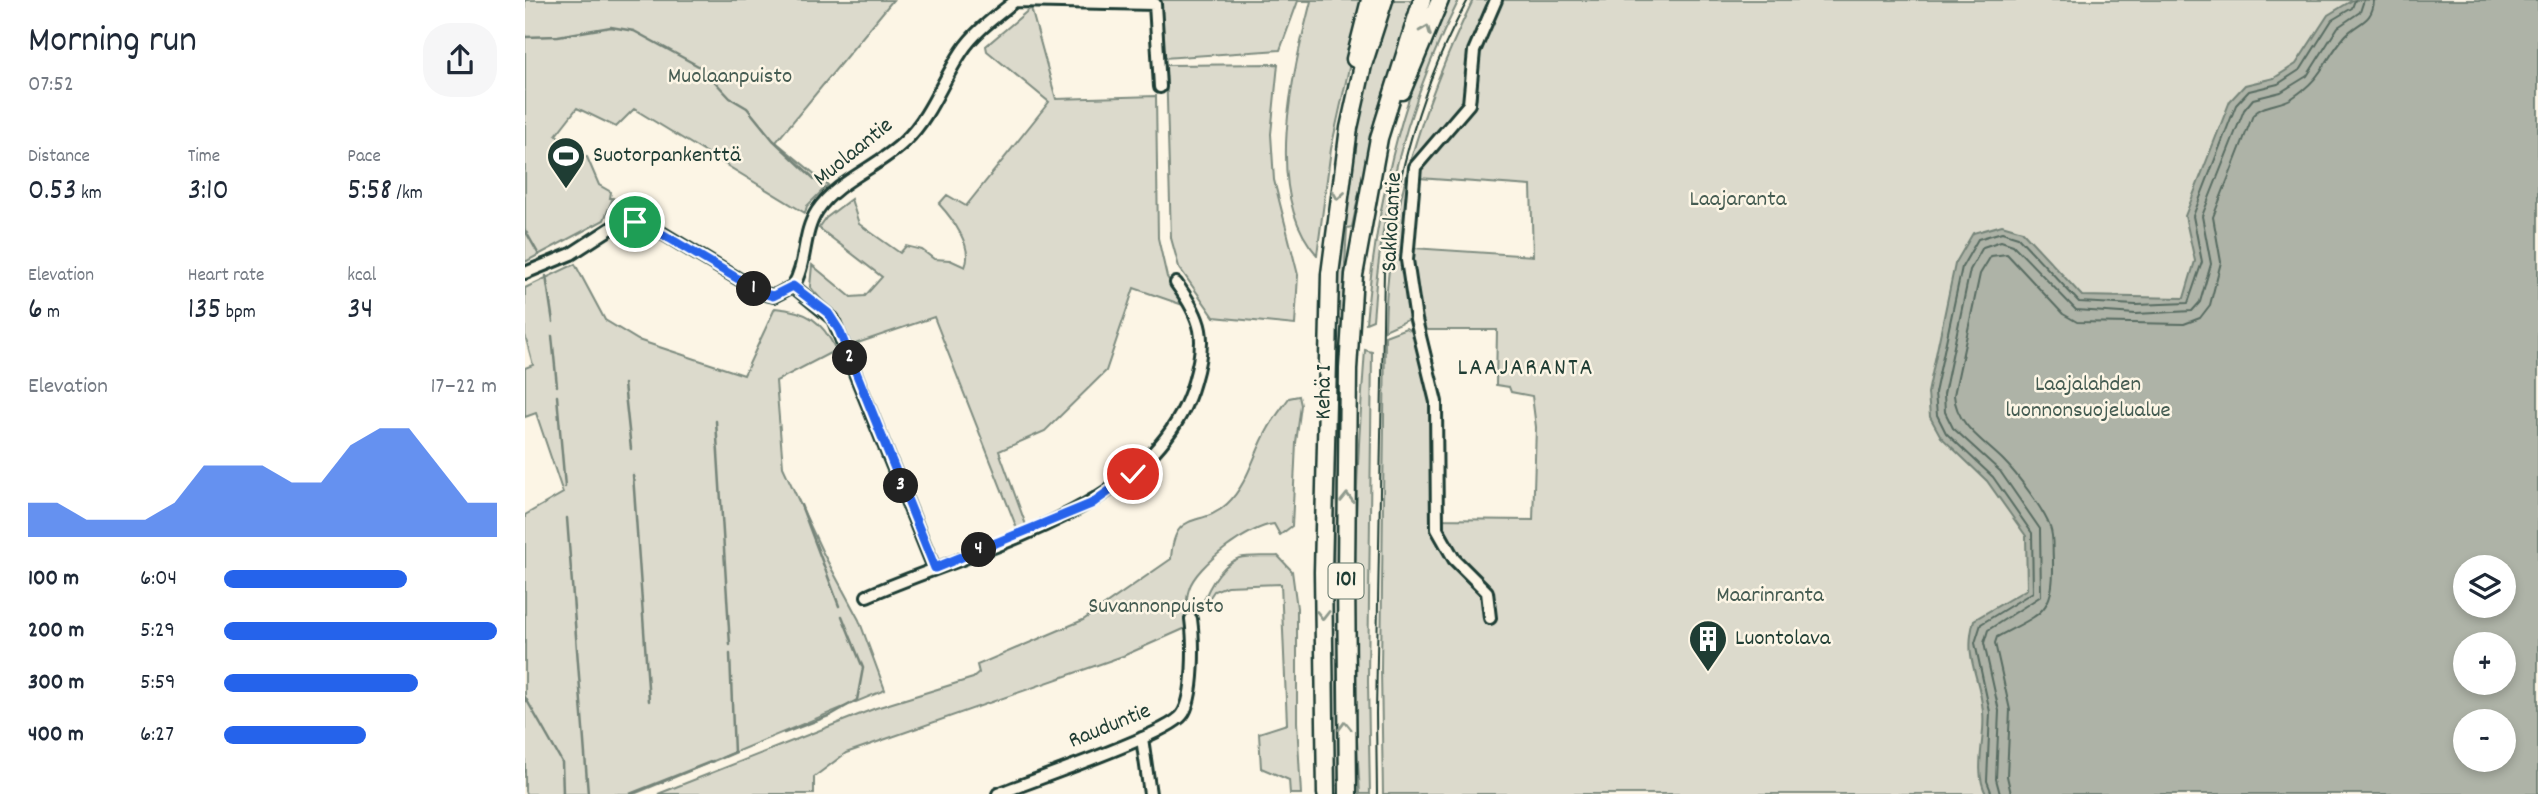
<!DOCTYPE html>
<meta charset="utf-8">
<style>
body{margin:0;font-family:Dekko,sans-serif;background:#f6f6f7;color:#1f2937;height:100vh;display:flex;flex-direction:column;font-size:26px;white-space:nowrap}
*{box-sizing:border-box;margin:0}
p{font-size:23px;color:#747a83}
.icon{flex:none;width:38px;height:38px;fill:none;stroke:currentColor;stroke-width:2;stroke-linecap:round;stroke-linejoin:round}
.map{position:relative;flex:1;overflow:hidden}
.panel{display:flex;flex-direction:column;background:#fff;width:525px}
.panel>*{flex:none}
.fabs{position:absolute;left:1928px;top:555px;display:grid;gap:14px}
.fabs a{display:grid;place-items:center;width:63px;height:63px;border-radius:50%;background:#fff;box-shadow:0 4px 10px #0003;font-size:35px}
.pin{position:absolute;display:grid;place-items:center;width:60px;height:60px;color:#fff;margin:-30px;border:4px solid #fff;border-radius:50%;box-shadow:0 2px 7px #0007}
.km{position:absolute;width:35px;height:35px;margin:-18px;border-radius:50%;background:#222;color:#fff;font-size:19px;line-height:35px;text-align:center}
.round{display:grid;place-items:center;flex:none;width:74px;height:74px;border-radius:28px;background:#f6f6f7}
.headline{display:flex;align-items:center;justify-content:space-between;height:119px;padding:0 28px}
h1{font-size:38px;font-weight:600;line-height:52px}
.figures{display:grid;grid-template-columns:repeat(3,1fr);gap:10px;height:119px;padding:7px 28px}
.figures div{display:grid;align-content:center}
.figures b{font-size:30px;font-weight:600}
.figures small{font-size:19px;font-weight:400}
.figures p{font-size:19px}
.chart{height:196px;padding:14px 28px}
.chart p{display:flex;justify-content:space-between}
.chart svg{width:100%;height:126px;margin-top:7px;fill:#2563eb;opacity:.7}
ul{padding:0 28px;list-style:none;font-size:23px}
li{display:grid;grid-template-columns:112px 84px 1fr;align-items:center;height:52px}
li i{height:18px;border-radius:9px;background:#2563eb}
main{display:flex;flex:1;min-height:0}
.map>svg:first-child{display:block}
.green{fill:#dcdacc;stroke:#7e8c80;stroke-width:2;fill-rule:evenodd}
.water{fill:#aeb3a7;stroke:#758479;stroke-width:2;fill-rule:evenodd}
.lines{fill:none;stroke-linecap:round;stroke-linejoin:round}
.shore{stroke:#586c62;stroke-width:2}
.stream{stroke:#758479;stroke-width:2.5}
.minor-casing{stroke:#1f3d34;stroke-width:16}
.highway-casing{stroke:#1f3d34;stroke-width:21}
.minor{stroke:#fcf5e5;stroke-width:10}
.highway{stroke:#fcf5e5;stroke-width:16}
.tram{stroke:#1f3d34;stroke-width:2}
.oneway{stroke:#8e998c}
.route-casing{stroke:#fff;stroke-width:14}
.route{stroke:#2563eb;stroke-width:9}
.labels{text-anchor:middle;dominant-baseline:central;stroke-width:5;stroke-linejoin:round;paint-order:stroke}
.shield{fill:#fcf5e5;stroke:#617469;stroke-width:2}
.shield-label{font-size:21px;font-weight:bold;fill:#1f3d34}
.park-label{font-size:23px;fill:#455c52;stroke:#fcf5e5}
.street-label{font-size:23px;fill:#1f3d34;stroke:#fcf5e5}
.poi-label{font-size:23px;fill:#1f3d34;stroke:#fcf5e5;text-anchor:start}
.neighbourhood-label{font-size:24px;letter-spacing:2px;fill:#1f3d34;stroke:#fcf5e5}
</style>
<main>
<section class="panel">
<div class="headline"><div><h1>Morning run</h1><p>07:52</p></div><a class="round"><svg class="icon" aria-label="share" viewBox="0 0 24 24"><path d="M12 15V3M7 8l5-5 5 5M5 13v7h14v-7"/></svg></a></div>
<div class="figures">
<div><p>Distance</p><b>0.53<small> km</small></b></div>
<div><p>Time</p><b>3:10</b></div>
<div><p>Pace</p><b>5:58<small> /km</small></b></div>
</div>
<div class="figures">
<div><p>Elevation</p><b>6<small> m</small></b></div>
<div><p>Heart rate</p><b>135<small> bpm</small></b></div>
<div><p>kcal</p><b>34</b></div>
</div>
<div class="chart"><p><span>Elevation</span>17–22 m</p>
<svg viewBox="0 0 160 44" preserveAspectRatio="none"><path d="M0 44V32L10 32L20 38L30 38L40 38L50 32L60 19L70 19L80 19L90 25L100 25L110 12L120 6L130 6L140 19L150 32L160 32V44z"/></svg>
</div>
<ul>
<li><b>100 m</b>6:04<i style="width:67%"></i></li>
<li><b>200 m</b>5:29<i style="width:100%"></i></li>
<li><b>300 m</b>5:59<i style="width:71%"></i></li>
<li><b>400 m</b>6:27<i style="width:52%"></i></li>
</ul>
</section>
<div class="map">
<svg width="2013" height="794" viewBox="0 0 2013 794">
<rect width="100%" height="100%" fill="#fcf5e5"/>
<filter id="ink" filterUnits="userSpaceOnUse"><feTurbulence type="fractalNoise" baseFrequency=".0143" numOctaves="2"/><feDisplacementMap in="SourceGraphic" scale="14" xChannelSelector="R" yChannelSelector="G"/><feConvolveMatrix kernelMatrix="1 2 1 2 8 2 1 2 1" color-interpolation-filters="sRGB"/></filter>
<g filter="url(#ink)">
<path class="green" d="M0,0H368L251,142L303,185L282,206L280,213L109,109L91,127L52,108L31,135L62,157L74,185L86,192L85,198H88L79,220L0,262Z
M635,0H839L806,149L792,255C737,194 768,72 786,1H773L755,50L639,58Z
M868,0H888L850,119L827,227L822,228L817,319H811C817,211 830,102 868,0Z
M924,0H934C882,102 855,207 848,320L841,323C851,210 873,103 924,0Z
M948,0H966L939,105L899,147L887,167L885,211L876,260L887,318L860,330C862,212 897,105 948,0Z
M975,0H2013V794H858L856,669L860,336L881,328L890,333L907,403V519L1008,520L1011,427L1007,396L986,392L984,387L971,385L972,330H898L891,293L888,248L1008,256L1006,186L894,178L895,164L951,103L955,51ZM1941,567H1979V606H1941ZM1941,644H1979V682H1941ZM1941,721H1979V760H1941Z
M506,8L531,99L631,96L633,238L642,277L661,306L609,288L581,371L520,431L474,451L502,528L493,531L409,317L324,346L309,314L285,287L287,265L326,297L340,296L357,277L294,228L301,218L326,199L334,224L375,253L381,246L397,250L409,259L425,260L440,267C449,247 427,218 414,204L422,195L441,206L524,102L462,51L461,46Z
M753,64L746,134L749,180L773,275L770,325L689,317L654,267L646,238L641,65Z
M50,264L80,320L113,340L219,375L250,308C282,311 297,320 311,350L251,381L258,467L297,551L334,620L360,690L109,794H1L0,791V515L38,493L11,413L0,417V368L8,365L0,335V288Z
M840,350L847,352L843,682L845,794H835C825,648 829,495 840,350Z
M810,364H815L812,686L815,794H809L807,738Z
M774,396L776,405L771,443L767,526L755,535L749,524C725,526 671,565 664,589C660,600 662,616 661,628L598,656L321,753L289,777V794H133L351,708L448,678L454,673L452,665L558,620L646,559C649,507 676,529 702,504C723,484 729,453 743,429C749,418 757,408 764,398Z
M753,556L767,571L772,608V722L776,794H765L764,780L736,768L734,733L762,724L756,584L702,586L689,591L675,612C680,594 693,566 714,558C724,555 742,557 753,556Z"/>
<path class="water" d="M1828,0H2013V794H1461C1448,769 1461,739 1458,712C1455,674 1438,660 1449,620L1502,589L1501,536L1462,481L1416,437L1405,417L1403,393L1430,264L1448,233L1477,225L1497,231L1557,296L1659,298L1670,261L1660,216L1705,101L1720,85L1749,78L1771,64L1803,15ZM1979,567V606H1941V567ZM1979,644V682H1941V644ZM1979,721V760H1941V721Z"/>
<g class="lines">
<path class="shore" d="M1467,794L1462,781L1465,712L1450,643L1456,624L1508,592L1507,533L1468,477L1421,433L1412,415L1410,393L1437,267L1453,239L1477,232L1493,237L1554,302L1611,305L1663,303L1677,262L1668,216L1711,105L1724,91L1753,84L1776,69L1807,20L1827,8L1830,0
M1475,794L1471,779L1474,711L1459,643L1463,630L1516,596L1515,529L1475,471L1428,428L1420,412L1419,394L1445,270L1458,247L1476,241L1488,245L1551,310L1611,314L1667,311L1675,302L1686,264L1677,216L1719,110L1728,99L1756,92L1782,76L1813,27L1835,12L1839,0
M1486,794L1482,776L1485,710L1470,643L1472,637C1518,612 1529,614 1528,559C1527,549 1529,537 1525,527C1519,510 1492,474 1479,461C1459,441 1431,425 1429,395L1455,274L1466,256L1482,254L1538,314L1552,322L1659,324L1675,318L1685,305L1696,262L1688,217L1728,115C1738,104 1754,106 1767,98C1798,78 1798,62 1820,36C1832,22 1848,23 1849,0"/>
<path class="stream" d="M0,37L33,36L86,27L109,31L177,68L205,98L222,108L248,140L298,187
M0,230L14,255
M21,276L28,322
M27,336L32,386
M99,384L106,449
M32,396L40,487
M191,421L205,645
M108,475L124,701
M276,505L314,606
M42,518L63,794
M205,654L209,753
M0,697L37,762L38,794
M259,733L306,715L332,700L338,668L317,616
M197,758L211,752
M105,794L188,761"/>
<defs>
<path id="minor" d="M490,1L630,4L635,87
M0,273L46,254L94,223L110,222L127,227L237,293L249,296L268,286
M268,286C282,264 277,234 292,211C312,180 354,167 380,141C406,116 417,81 437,51C451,30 472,16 491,0
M268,286L308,319L409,568
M342,596C449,548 633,511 669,382C682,338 678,320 651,283
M965,618L962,592L929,559L912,529L911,402L891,320L882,260L890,167L944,104L949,51L971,0
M617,738L625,794
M473,794C505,781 642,735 657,715C670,698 669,641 666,619"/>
<path id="highway" d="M830,59L845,0
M877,91L915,0
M801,794L798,572L805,274L824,128L838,65L859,0
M823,794L821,573L823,369L829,275L854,138L897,0"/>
</defs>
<use href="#minor" class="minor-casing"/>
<use href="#highway" class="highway-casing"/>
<use href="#minor" class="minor"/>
<use href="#highway" class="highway"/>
<path class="tram" d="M852,794L851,713L859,270C872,175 896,84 943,0"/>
</g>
<defs><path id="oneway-chevron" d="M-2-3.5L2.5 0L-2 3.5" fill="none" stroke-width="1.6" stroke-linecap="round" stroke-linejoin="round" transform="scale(1.75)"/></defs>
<g class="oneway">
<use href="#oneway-chevron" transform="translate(901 30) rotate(-68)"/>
<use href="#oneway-chevron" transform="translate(813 195) rotate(98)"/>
<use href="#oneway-chevron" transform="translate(822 498) rotate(-89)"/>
<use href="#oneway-chevron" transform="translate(798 615) rotate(90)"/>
<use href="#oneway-chevron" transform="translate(820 726) rotate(-91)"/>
</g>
</g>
<g class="lines" filter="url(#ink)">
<defs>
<path id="route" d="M110,222L127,228L237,293L248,296L268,286L303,313L314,330L410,568L566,504L608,474"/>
</defs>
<use href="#route" class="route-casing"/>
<use href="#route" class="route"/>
</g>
<defs>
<symbol id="stadium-pin" viewBox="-11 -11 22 30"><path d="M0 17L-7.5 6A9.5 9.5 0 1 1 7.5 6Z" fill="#1f3d34" stroke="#fcf5e5"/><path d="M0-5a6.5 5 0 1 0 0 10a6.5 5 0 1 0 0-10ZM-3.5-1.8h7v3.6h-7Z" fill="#fff"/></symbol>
<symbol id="building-pin" viewBox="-11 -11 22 30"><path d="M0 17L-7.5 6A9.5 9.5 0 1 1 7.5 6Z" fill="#1f3d34" stroke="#fcf5e5"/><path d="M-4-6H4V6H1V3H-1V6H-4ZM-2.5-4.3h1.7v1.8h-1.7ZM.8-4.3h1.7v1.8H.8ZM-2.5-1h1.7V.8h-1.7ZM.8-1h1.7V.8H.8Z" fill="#fff"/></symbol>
</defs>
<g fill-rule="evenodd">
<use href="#stadium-pin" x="19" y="134" width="44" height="60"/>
<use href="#building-pin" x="1161" y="617" width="44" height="60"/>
</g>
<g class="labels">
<rect class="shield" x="803.5" y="563.5" width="35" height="35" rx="5"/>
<g class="shield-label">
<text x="821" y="581">101</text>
</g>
<g class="park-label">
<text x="205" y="77">Muolaanpuisto</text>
<text x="1213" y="200">Laajaranta</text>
<text x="1563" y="385">Laajalahden<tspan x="1563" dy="26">luonnonsuojelualue</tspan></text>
<text x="1245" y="596">Maarinranta</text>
<text x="631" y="607">Suvannonpuisto</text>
</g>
<g class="street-label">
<text transform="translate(329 153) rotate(-39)">Muolaantie</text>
<text transform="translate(868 222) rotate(-87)">Sakkolantie</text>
<text transform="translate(800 392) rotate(-89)">Kehä I</text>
<text transform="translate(585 727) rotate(-22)">Rauduntie</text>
</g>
<g class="poi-label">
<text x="68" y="156">Suotorpankenttä</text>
<text x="1210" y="639">Luontolava</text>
</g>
<g class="neighbourhood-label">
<text x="1001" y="369">LAAJARANTA</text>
</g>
</g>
</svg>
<div class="fabs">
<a><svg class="icon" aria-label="layers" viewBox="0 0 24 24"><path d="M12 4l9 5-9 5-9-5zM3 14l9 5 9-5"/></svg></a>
<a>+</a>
<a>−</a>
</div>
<div class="pin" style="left:110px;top:222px;background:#1e9e55"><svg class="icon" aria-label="arrive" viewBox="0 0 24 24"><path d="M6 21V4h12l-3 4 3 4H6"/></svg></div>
<div class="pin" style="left:608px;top:474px;background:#d93025"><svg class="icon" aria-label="check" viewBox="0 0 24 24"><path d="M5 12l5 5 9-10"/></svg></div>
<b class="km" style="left:229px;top:289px">1</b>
<b class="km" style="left:325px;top:358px">2</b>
<b class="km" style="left:376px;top:486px">3</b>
<b class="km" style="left:454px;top:550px">4</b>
</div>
</main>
